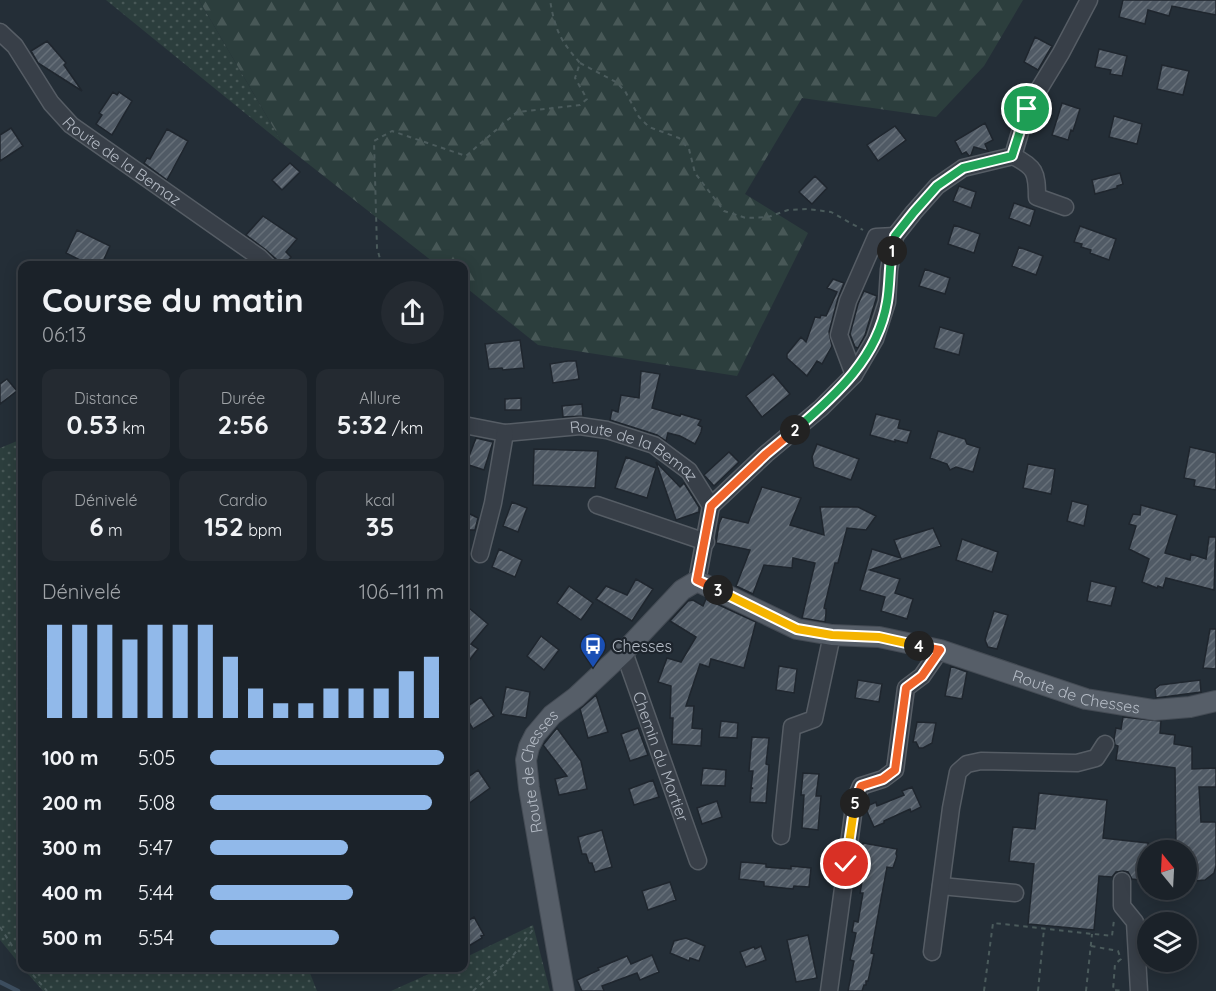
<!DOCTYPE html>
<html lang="fr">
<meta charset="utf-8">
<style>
body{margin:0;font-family:Quicksand,sans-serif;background:#242a31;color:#f1f3f6;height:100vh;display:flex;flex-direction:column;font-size:22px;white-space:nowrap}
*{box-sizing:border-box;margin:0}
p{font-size:20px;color:#a0a4a8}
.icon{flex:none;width:33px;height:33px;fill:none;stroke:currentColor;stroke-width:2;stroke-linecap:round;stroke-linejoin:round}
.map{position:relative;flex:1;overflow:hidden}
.sheet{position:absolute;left:18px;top:261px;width:450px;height:711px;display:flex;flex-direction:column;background:#1b2229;border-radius:12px;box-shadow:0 3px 15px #0003,0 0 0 2px #393f46}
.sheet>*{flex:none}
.needle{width:39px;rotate:342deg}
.controls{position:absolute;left:1137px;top:840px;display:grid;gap:12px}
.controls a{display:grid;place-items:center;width:60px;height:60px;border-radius:50%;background:#1b2229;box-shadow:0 3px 15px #0003,0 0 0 2px #393f46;font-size:30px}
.pin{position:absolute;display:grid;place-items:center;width:51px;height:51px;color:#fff;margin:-26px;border:3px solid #fff;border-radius:50%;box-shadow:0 2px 6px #0007}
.km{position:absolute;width:30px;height:30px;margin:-15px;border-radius:50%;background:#222;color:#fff;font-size:16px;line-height:30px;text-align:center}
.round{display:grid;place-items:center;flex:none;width:63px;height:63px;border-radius:32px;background:#242a31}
.head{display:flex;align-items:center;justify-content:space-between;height:102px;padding:0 24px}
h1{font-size:33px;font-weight:700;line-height:45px}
.stats{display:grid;grid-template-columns:repeat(3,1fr);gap:9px;height:102px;padding:6px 24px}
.stats div{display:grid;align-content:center;border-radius:12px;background:#242a31;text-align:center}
.stats b{font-size:26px;font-weight:700}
.stats small{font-size:16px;font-weight:400}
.stats p{font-size:16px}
.chart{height:168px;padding:12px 24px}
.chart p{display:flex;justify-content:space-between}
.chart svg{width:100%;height:108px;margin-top:6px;stroke:#91b9ea;stroke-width:6}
ul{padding:0 24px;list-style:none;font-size:20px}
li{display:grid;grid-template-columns:96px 72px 1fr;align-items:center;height:45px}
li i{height:15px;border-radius:8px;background:#91b9ea}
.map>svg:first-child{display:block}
.grass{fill:url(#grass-dots)}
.forest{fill:url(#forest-firs)}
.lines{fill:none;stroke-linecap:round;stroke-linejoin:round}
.stream{stroke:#3c4d5e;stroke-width:4.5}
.building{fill:url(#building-hatch);stroke:#1f262e;stroke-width:1.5}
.minor-casing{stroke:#565d65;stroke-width:19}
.major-casing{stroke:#444b54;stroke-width:22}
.path{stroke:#4b5b5c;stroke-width:2;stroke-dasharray:4.5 4.5;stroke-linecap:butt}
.minor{stroke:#383f48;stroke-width:16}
.major{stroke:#565e68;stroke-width:20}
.split-1-casing{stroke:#fff;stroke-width:12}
.split-2-casing{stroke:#fff;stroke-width:12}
.split-3-casing{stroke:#fff;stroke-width:12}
.split-4-casing{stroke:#fff;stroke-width:12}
.split-5-casing{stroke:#fff;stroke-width:12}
.split-6-casing{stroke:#fff;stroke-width:12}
.split-1{stroke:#22a559;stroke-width:8}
.split-2{stroke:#22a559;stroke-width:8}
.split-3{stroke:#f0652b;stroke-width:8}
.split-4{stroke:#f5b400;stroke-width:8}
.split-5{stroke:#f0652b;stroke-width:8}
.split-6{stroke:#f5b400;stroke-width:8}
.labels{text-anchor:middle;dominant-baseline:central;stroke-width:4.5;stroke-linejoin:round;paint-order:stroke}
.street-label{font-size:16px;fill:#b3bac4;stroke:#1d242c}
.poi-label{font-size:16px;fill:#b3bac4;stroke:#1d242c;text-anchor:start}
</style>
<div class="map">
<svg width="1216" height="991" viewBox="0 0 1216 991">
<defs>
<pattern id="grass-dots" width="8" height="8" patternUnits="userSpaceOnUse" patternTransform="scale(1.5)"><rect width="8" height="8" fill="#2c3e3d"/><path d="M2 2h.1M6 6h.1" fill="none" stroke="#485857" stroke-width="1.8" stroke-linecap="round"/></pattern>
<pattern id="forest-firs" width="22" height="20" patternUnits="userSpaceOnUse" patternTransform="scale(1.5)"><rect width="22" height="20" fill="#2c3e3d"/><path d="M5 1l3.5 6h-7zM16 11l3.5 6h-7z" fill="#485857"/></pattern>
<pattern id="building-hatch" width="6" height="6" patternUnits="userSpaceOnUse" patternTransform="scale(1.5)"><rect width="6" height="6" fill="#505a65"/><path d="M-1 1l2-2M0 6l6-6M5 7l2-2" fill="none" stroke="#677079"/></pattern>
</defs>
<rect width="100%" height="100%" fill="#242e37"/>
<path class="grass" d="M106,0H199L283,144Z
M22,439V967L0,940V448Z
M533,925L550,991H391L442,968H464V958Z
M23,968H308L317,991H43Z"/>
<path class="forest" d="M199,0H1023L984,66L936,117L802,98L745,194L808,233L737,376L538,345L464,286V266L437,265L283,144Z"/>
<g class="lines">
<path class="stream" d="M0,982L18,991"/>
</g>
<path class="building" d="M1123,0H1216V15L1172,6L1169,16L1148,10L1145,24L1119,17Z
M1035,37L1052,46L1038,70L1024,62Z
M47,41L66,63L64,65L82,91L38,63L31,51Z
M1099,49L1127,56L1122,76L1110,74L1111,70L1095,67Z
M1162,65L1189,71L1183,95L1157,89Z
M113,92L117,95L119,92L132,101L112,135L96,124L102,115L99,113Z
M1062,103L1080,109L1073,131L1071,130L1068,140L1052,135Z
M1114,116L1142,124L1137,144L1109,137Z
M985,123L993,140L985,144L988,151L974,147L971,155L969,156L966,152L962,154L955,141Z
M895,126L906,140L878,161L867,145Z
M11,128L23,146L0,161V135Z
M167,129L188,141L167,180L144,163L147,158L150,159Z
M290,163L300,172L282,190L272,180Z
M1120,173L1123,184L1117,186V188L1095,194L1092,180Z
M815,176L827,188L812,204L799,192Z
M959,186L976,192L971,208L953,201Z
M1014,203L1035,210L1030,226L1009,218Z
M263,216L297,239L286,252L291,257L283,266H278L276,259L266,250L246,235Z
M954,225L980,234L974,253L948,244Z
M1080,226L1116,239L1109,260L1090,253L1091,250L1081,247L1082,244L1074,242Z
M77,230L110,246L101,266H92L66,253Z
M1019,247L1043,256L1036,275L1012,266Z
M925,269L950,278L945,294L919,286Z
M833,279L844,283L838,298L829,332L832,346L822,364L817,361L807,376L787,358V354L801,337L806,342L815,317L820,318L821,315L826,316L837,292L827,288Z
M864,291L877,296L865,335L858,348L855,347L850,334L858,304Z
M940,327L964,334L959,355L934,348Z
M520,340L524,368L503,370L502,368L489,369L485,344Z
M568,361H576L579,379L553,383L550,364Z
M641,371L660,374L652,408L680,416L681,414L701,420L698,425L702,427L701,432L695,444L680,436L668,433L666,441L657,435L610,420L612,410L618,412L621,395L639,398Z
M773,374L790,394L762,417L746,396Z
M7,379L17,391L0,404V384Z
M521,398V410H505V399Z
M582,404L583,416L563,417L562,406Z
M876,414L900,420L898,428L911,431L907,443L895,440V442L870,435Z
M938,431L965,439L967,444L980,448L973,472L956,467L950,470L947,464L930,458Z
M476,438L493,442L484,470L466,464Z
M817,444L859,459L851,480L814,467L812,457Z
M1190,447L1216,453V490L1194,486L1195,480L1184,478Z
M534,449L598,451L595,488L533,485Z
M729,452L739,462L714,486L704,475Z
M626,457L656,468L647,498L615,488Z
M656,462L680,487L684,483L699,507V512L676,520Z
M1028,464L1055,469L1051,494L1023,488Z
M762,487L801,498L790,525L824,535L820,507H858L876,516L866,530L847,528L838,563H835L824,608L826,609V613L825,622L802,618L815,563L793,558L792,568L764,565L753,594L736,586L750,550L716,543L719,524L722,517L748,523Z
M1072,501L1088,505L1084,526L1067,521Z
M512,502L527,508L518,532L503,526Z
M1141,505L1177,515L1165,553L1190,560L1191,554L1206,559L1209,537H1216L1214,590L1166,578L1163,588L1158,586L1157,588L1142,582L1149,559L1129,549L1136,526L1129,524L1133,514L1140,515Z
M464,511L478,518L475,530H464Z
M933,528L941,546L870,570L900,579L895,593L913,599L907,619L881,611L885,597L860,590L872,549L901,558L894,540Z
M962,539L998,552L992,572L956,560Z
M499,549L522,560L515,577L492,567Z
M636,579L653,589L632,621L596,599L606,586L627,595Z
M1091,581L1116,587L1111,606L1087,601Z
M569,586L593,603L581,620L557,603Z
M706,599L756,622L744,668L711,659L709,667L700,664L686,706H694L692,728L702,729L701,746L672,744L673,718H670L671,686L658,682L667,658L681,662L696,637L670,621L688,601L693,600L703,606Z
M469,608L488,624L471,644L478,649L464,667V615Z
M994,611L1008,615L997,649L988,647L985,640Z
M1210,629H1216V669L1203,668Z
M541,636L559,650L544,670L527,656Z
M779,666L797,669L794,693L776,690Z
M951,666L967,672L962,699L945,696Z
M858,680L882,684L879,702L855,698Z
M1200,680L1201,692L1156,698L1155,689L1160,685Z
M506,687L530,692L526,718L501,714Z
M596,695L608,732L588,738L580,709Z
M481,697L494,716L473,729L464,714V709Z
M1123,717L1161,721L1160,733L1175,735L1174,744L1192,747V769L1216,768V787H1199L1201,822H1215L1216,823V866L1214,873L1205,880L1195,881L1186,876V850H1176L1175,768L1116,760L1118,746L1115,745L1114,739L1116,728L1121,729Z
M721,721L738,723L737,738L719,737Z
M917,722L936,723L932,743L923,748H919L916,742H913Z
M557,728L581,761L587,789L559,795L555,779L567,776L543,745Z
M638,728L648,755L630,761L621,734Z
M752,737L769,738L766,764L769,765L766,803L750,802L751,789L753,788H751L753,771H749Z
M703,768L726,770L725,786L701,785Z
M478,770L490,788L464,807V780Z
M803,773L819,774L816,796H821L818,830L802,828L804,795H801Z
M653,780L659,797L634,805L629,789Z
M912,787L921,807L911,812L910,809L884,821V823L874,827L865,807L876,802L877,806L904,795L902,791Z
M1039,793L1107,800L1103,838L1148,843V881L1132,879L1128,872L1123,871L1116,872L1112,877L1099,876L1094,930L1028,924L1034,864L1009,861L1013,827L1035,829Z
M717,801L722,817L702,824L697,808Z
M602,830L612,867L595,872L592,863H589L586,854H582L578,837Z
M863,843L897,849L896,854L897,856L893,868L887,867L871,953L874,954L868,981H866V985H864L862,991H848L854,961L850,960L856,933L852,932L854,921L858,922L863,893H860L865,865L859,864Z
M741,862L766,864V867L791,869V866L811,868L809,887L794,886L793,889L764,886V882L739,879Z
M670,882L676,900L648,910L642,891Z
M474,917L484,935L481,936L482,938L464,949V923Z
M808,935L817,978L796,982L787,940Z
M686,938L705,946L699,961L690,958L689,961L670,953L674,941Z
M761,946L766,960L746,967L740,952L754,947L755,949Z
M652,955L659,972L640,980L637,973L602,986L604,991H582L577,980L599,970L598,968L627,956L631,964Z"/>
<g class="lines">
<defs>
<g id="minor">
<path id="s1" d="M0,32L15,46L51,103L71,125L259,257L268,266"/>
<path d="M1013,156C1035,167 1037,172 1037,197L1065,207"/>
<path d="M854,375L839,335L848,301L876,237L895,236"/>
<path id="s2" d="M464,425L505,433L580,426L607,430L654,445L689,471L711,506L697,581"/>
<path d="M597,505L706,542"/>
<path d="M711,506L766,454L821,408L854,375L875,339L887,302L889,270L895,236L914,212L937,186L963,168L1013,156L1027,109L1061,53L1089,0"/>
<path d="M480,554L493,503L505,433"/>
<path id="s3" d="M624,652L698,861"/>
<path d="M781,836L792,727L814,719L832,635"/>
<path d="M1122,881V906L1135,922L1139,991"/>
<path d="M941,886L1015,893"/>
<path d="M932,952L951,808L958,772L967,764L981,761L1077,763L1096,758L1105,744"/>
<path d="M829,991L855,800L861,786L883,779L895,770L906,688L922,676L940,650"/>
</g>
<g id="major">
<path id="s4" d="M564,991L529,788L526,760L529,747L535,735L552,715L576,697L624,652L682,590L697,581L797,629L832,635L879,637L940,650L1086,699L1154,710L1190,707L1216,701"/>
</g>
</defs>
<use href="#minor" class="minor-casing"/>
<use href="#major" class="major-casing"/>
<path class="path" d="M580,63L616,82L625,91L639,117L649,127L679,138L689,149L695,173L724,211L746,218L768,217L788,210L808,209L831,212L863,230
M382,266L377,248L374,141L392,131L466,156L517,112L580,105L587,99L575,78L580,63C560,40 555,30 550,0
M0,927L22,961
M1091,946L1118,951L1121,959L1115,964L1113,990L1124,991
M27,968L47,991
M473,991L511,958L535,927
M984,991L993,923L1112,936L1114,920
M1038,991L1044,929
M1086,991L1092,934"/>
<use href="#minor" class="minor"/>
<use href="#major" class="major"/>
</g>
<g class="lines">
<defs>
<path id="split-1" d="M892,251L895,236L914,212L937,186L963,168L1012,156L1027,109"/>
<path id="split-2" d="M795,430C836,395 878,357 887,302C890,285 889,268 892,251"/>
<path id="split-3" d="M718,590L697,580L711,506L766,454L795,430"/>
<path id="split-4" d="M718,590L797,629L832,635L879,637L919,646"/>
<path id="split-5" d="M855,803L861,786L883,779L895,770L906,688L922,676L940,650L919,646"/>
<path id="split-6" d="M846,864L855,803"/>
</defs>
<use href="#split-1" class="split-1-casing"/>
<use href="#split-2" class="split-2-casing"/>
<use href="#split-3" class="split-3-casing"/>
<use href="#split-4" class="split-4-casing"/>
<use href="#split-5" class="split-5-casing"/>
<use href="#split-6" class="split-6-casing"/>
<use href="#split-1" class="split-1"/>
<use href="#split-2" class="split-2"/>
<use href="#split-3" class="split-3"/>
<use href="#split-4" class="split-4"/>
<use href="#split-5" class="split-5"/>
<use href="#split-6" class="split-6"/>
</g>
<defs>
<symbol id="bus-pin" viewBox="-11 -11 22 30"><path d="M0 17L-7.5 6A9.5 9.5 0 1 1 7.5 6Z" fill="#1a4fb4" stroke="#1d242c"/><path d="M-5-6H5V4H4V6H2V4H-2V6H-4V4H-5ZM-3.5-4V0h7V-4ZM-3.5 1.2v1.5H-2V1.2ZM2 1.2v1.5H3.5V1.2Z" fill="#fff"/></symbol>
</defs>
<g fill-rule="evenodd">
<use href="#bus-pin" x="578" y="631" width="30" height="40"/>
</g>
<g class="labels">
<g class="street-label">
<text stroke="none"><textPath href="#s1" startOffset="180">Route de la Bemaz</textPath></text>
<text stroke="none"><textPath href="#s2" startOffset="177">Route de la Bemaz</textPath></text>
<text stroke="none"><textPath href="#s4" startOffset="884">Route de Chesses</textPath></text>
<text stroke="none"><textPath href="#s3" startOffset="111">Chemin du Mortier</textPath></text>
<text stroke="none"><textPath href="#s4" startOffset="226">Route de Chesses</textPath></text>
</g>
<g class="poi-label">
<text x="612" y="646">Chesses</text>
</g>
</g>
</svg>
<div class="controls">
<a><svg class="needle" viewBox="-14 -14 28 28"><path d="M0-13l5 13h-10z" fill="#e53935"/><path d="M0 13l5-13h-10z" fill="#a0a4a8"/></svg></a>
<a><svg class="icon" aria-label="layers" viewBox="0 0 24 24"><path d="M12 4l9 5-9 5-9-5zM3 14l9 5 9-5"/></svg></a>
</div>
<div class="pin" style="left:1027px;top:109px;background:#1e9e55"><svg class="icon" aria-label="arrive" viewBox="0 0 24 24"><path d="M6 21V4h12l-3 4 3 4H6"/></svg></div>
<div class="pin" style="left:846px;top:864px;background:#d93025"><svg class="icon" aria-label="check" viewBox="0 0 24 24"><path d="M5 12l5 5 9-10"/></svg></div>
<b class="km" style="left:892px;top:251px">1</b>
<b class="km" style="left:795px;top:430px">2</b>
<b class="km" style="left:718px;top:590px">3</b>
<b class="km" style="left:919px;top:646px">4</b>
<b class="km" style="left:855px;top:803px">5</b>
<section class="sheet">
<div class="head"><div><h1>Course du matin</h1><p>06:13</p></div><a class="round"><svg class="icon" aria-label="share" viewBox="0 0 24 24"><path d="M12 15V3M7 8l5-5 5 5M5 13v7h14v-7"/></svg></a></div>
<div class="stats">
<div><p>Distance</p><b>0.53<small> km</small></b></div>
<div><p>Durée</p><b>2:56</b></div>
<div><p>Allure</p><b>5:32<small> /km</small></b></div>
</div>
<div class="stats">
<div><p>Dénivelé</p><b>6<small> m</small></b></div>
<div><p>Cardio</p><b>152<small> bpm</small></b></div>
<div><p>kcal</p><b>35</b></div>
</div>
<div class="chart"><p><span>Dénivelé</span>106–111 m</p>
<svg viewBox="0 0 160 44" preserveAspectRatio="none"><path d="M5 44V6M15 44V6M25 44V6M35 44V12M45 44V6M55 44V6M65 44V6M75 44V19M85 44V32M95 44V38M105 44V38M115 44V32M125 44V32M135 44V32M145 44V25M155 44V19"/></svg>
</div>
<ul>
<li><b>100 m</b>5:05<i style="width:100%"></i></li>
<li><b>200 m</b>5:08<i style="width:95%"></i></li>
<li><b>300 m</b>5:47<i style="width:59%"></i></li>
<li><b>400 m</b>5:44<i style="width:61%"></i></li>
<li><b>500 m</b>5:54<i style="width:55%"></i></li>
</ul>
</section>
</div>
